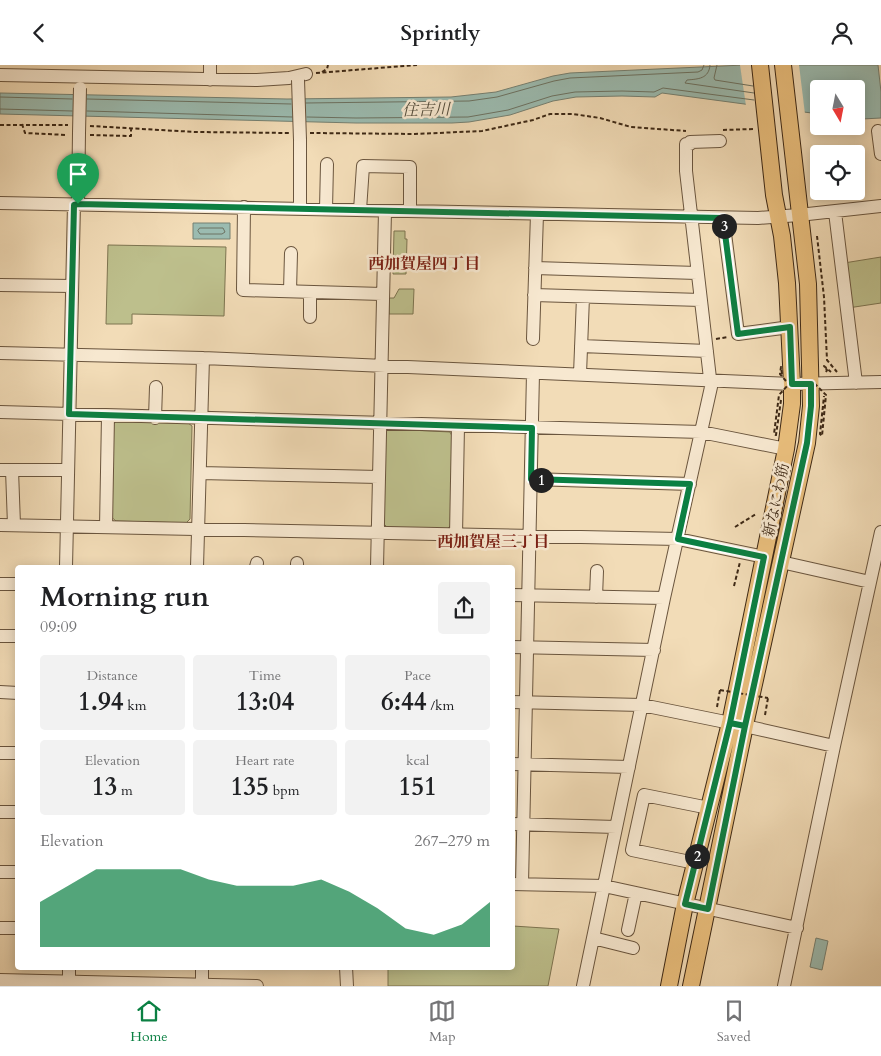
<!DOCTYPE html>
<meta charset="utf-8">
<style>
body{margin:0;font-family:Cardo,"Noto Serif JP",serif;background:#f2f2f2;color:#202124;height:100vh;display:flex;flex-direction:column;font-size:19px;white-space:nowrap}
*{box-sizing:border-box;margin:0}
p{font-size:16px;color:#757577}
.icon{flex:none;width:28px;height:28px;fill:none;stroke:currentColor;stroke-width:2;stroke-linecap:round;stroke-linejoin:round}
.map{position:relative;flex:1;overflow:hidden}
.side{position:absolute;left:15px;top:500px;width:500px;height:405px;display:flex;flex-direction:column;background:#fff;border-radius:5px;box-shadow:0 2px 12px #0003}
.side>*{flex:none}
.needle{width:32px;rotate:170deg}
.fabs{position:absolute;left:810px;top:15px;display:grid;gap:10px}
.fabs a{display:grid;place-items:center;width:55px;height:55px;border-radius:5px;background:#fff;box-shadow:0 2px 12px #0003;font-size:25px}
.pin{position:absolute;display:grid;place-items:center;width:42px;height:42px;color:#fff;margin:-51px -21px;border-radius:50% 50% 50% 0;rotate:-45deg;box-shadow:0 0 5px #0007}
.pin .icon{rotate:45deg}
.km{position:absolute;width:25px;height:25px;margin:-12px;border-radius:50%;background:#222;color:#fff;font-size:14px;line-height:25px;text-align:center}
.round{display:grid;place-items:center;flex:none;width:52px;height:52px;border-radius:5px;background:#f2f2f2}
.summary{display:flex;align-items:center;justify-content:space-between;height:85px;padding:0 25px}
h1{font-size:28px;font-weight:700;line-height:38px}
.stats{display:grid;grid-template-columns:repeat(3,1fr);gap:8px;height:85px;padding:5px 25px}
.stats div{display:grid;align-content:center;border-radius:5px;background:#f2f2f2;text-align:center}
.stats b{font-size:25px;font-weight:700}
.stats small{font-size:14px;font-weight:400}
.stats p{font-size:14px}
.chart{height:140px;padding:10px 25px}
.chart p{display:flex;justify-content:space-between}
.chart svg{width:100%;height:90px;margin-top:5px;fill:#0b8043;opacity:.7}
header{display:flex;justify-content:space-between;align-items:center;height:65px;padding:0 25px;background:#fff;font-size:22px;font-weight:700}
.tab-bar{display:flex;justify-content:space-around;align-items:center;height:70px;border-top:1px solid #e0e0e0;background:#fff;font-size:14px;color:#757577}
.tab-bar a{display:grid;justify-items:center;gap:2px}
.tab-bar .active{color:#0b8043}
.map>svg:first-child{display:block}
.green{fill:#bdbf8c;stroke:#7d7450}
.water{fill:#9bbbb0;stroke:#758072}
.pier{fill:#f2dcb7}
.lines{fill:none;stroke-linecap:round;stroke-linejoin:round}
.shore{stroke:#6c7262;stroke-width:1}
.minor-casing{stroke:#6a553e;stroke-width:14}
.major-casing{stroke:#3d2815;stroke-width:18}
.path{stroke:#3d2815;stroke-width:2;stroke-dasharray:4 2.5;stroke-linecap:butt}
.minor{stroke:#f7e8d0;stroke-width:12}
.major{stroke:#e9be7c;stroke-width:16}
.minor-bridge-casing{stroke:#6a553e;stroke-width:14;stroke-linecap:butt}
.path-bridge{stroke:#3d2815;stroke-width:2;stroke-dasharray:4 2.5;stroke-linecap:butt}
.minor-bridge{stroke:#f7e8d0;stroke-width:12}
.route-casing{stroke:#fff;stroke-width:10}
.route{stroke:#0b8043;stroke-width:6}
.labels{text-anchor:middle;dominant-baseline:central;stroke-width:5;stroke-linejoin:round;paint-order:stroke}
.street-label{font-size:15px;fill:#3d2815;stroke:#f7e8d0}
.water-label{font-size:16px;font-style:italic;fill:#544d3c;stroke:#f7e8d0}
.neighbourhood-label{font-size:16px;font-weight:bold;fill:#7a1f14;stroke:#f7e8d0}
</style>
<header><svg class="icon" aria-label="back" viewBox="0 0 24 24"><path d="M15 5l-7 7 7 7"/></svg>Sprintly<svg class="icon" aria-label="person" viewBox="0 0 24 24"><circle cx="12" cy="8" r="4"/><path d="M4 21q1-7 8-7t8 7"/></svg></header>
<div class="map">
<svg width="881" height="921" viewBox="0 0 881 921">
<rect width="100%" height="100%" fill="#f2dcb7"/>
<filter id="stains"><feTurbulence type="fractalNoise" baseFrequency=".004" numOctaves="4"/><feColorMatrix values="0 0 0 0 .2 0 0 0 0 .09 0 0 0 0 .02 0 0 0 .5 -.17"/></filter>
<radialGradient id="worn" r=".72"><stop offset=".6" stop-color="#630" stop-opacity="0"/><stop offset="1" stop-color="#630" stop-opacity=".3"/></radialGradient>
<path class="green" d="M394,166H405V174H407L406,209H393Z
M108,180L226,182L224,251L132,249V259H106Z
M881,192V238L848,243L844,198Z
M399,224H414L413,249H389V233H394Z
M116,357L188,358L192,361L190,454L186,458L116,456L109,450L110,361Z
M389,364L450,367L452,371L451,460L447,464L387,462L383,458L385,368Z
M513,861L559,864L548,921H388V903L512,902Z"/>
<path class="water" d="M744,0H878L881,27V53L862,54L856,51V24H819V49L662,28L655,32L622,31L576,32L553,36L510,50L469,57L452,58H356L0,49V28L287,34L451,32L496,27L553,11L570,8Z
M193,158H230V174H193Z
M816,873L828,876L822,905L810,902Z"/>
<path class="pier" d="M740,0H799L805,49L746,41Z"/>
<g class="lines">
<path class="shore" d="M710,0C709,14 698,14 687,15L685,18L754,28
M717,0L714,13L715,15L753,21
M0,32L72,34
M87,34L291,39
M306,38L469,36L497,32L554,16L570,13L698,7L702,5L704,0
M0,44L72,46
M87,46L292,52
M307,52L356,53L468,52L508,45L552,31L575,27L622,26L654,27L663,23L754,35
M200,163H223L225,167L222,169H200L198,166Z"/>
<defs>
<path id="minor" d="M0,10L257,15L289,13L306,9
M210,15V0
M878,66L881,89
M300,75V144
M0,138L758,153L799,150L881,141
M78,139L79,68
M244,142L243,225L382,229
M326,144L327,99
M360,145L363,101L410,102V146
M835,147L856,318
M723,153L738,269L790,262
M535,203L697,208
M0,220L72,221
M290,226L291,188
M534,230L701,235
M310,252V227
M533,274L537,149
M581,281L707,286
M0,288L203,293L792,319L881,317
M580,309L583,232
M0,347L701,367L786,384
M155,353L156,322
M0,405H68
M12,405L14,460
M200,408L379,412
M531,414L690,419
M0,460L678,474L764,492
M106,462L108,351
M456,470L458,361
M781,497L870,517
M66,502L74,139
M197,502L203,293
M256,502L257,498
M297,502V498
M377,502L385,146
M0,519H18
M512,530L664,533
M596,532L597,506
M0,571H18
M512,582L654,585
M0,627L18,628
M512,637L642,640L745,661L834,681
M0,688H18
M512,699L629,702
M0,747H18
M512,759L616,762
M695,798L632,785L644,730L709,743
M0,807H18
M512,819L604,821L797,863
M522,819L533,308
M0,863H18
M628,865L636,828
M593,873L633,883
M69,902V921
M202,902V921
M346,902L347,921
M0,915L257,921
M583,921L664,533L711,322L686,106V79H690V77L720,76
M784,921L834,681L881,467"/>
<path id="major" d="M669,921L685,839L730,658L786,384L792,339V319L787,218L782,171L774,130L760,0
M691,921L747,651L807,378L811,341L808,219L783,0"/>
</defs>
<use href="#minor" class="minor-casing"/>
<use href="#major" class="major-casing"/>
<path class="path" d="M322,7L327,4L328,0
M316,8L417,0
M22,59L25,68L67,70
M0,60H68
M90,61L196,67L290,68
M723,65L754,64
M310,68L415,69L482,66L533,55L550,49H573L600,53L631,62L686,66
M90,70L131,71V62
M817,171L824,232L827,295L837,307
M716,274L728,272
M826,307L827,305L824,301L831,307
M735,462L756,449
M734,521L740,497
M717,642L720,625
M765,650L768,633"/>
<use href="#minor" class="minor"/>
<use href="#major" class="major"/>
<defs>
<path id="minor-bridge" d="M298,15L300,75
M79,68L80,23"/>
</defs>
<use href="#minor-bridge" class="minor-bridge-casing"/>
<path class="path-bridge" d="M782,309L781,302L780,309L786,316
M781,335L776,370L774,369L779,330L789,319H815L826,330L822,371L820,369L824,331
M720,625L768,633"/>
<use href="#minor-bridge" class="minor-bridge"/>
</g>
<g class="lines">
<defs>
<path id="route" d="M78,139L74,140L69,349L532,363L531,414L690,419L678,474L764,492L730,658L745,661L708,844L685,839L730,658L745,661L807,378L811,341V319H792L790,262L738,269L723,153L78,139"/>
</defs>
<use href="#route" class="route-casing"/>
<use href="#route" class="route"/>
</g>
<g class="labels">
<g class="street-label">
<text transform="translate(776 435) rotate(-78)">新なにわ筋</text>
</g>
<g class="water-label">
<text transform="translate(426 45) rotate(-1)">住吉川</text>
</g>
<g class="neighbourhood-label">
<text x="424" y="199">西加賀屋四丁目</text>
<text x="493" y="477">西加賀屋三丁目</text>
</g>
</g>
<rect width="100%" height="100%" filter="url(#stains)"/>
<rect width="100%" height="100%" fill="url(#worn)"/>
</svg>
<div class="fabs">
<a><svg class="needle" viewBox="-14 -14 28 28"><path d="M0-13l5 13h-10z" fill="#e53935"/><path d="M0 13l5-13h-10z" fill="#757577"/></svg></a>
<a><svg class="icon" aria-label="locate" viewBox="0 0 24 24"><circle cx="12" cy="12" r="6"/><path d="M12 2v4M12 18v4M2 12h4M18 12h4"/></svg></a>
</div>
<div class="pin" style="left:78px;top:139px;background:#1e9e55"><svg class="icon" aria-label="arrive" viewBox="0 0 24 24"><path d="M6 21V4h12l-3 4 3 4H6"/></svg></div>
<b class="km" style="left:541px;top:415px">1</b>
<b class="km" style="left:697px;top:791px">2</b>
<b class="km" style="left:724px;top:161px">3</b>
<section class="side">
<div class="summary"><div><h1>Morning run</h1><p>09:09</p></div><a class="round"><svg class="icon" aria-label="share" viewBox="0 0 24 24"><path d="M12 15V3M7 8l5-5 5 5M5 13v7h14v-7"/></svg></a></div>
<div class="stats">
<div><p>Distance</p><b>1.94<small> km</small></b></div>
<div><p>Time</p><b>13:04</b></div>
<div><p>Pace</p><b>6:44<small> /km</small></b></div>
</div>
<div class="stats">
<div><p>Elevation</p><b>13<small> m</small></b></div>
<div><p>Heart rate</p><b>135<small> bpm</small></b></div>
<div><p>kcal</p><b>151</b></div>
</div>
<div class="chart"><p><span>Elevation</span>267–279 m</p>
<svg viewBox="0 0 160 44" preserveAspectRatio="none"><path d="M0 44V22L10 14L20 6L30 6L40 6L50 6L60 11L70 14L80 14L90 14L100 11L110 17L120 25L130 35L140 38L150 33L160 22V44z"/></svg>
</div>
</section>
</div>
<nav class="tab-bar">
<a class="active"><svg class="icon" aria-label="home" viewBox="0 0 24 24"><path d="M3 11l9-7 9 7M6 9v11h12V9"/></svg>Home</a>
<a><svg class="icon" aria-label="map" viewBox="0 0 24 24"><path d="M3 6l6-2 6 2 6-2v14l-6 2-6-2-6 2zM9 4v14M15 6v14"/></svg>Map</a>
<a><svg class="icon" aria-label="saved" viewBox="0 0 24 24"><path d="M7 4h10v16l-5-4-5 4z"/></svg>Saved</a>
</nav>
